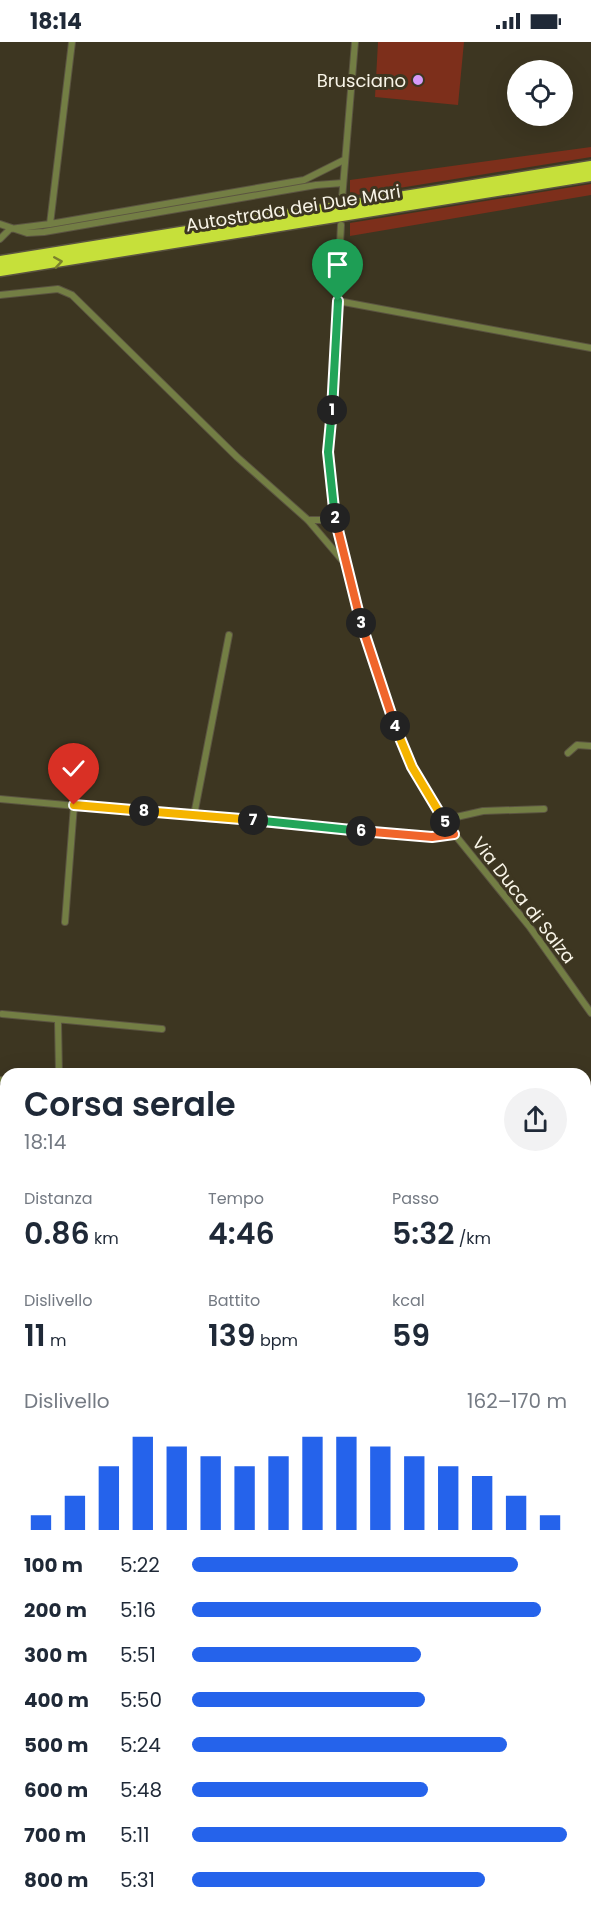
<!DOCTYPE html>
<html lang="it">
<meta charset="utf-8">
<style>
body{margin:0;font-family:Poppins,sans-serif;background:#f2f2f3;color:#1f2937;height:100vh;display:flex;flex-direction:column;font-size:22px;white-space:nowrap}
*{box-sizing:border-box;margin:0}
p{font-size:20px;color:#747a83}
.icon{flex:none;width:33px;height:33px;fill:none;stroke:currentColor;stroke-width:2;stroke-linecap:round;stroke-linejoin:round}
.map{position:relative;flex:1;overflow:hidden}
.sheet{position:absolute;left:0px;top:1026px;width:591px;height:848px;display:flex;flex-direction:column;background:#fff;border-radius:18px 18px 0 0;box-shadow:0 6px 24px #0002}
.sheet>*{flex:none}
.buttons{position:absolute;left:507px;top:18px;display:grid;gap:12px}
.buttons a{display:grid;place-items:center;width:66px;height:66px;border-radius:50%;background:#fff;box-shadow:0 6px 24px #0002;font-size:30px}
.pin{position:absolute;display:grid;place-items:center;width:51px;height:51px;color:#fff;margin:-62px -26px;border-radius:50% 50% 50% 0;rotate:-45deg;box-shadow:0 0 6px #0007}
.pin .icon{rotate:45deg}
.km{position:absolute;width:30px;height:30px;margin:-15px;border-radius:50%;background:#222;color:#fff;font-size:16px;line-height:30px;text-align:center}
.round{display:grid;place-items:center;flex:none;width:63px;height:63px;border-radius:32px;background:#f2f2f3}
.summary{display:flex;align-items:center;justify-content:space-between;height:102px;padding:0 24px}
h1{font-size:33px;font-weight:600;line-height:45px}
.stats{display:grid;grid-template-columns:repeat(3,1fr);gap:9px;height:102px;padding:6px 24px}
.stats div{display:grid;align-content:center}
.stats b{font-size:30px;font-weight:600}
.stats small{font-size:16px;font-weight:400}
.stats p{font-size:16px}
.chart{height:168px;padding:12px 24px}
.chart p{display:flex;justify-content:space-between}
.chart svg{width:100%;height:108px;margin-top:6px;stroke:#2563eb;stroke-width:6}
ul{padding:0 24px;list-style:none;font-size:20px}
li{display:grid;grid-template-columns:96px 72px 1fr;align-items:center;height:45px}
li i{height:15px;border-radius:8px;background:#2563eb}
.status{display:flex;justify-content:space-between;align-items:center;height:42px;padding:0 30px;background:#fff;direction:ltr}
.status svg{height:16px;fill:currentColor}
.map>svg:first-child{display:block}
.green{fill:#7d2f1b}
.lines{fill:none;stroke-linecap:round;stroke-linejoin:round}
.street-casing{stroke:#5b5441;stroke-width:8}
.secondary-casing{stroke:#5b5441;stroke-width:10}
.highway-casing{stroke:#5b5441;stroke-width:13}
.street{stroke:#737e44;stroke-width:6}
.secondary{stroke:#94a645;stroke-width:8}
.highway{stroke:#c6e03a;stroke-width:10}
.oneway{stroke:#7b822c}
.split-1-casing{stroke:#fff;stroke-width:12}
.split-2-casing{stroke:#fff;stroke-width:12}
.split-3-casing{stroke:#fff;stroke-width:12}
.split-4-casing{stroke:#fff;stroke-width:12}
.split-5-casing{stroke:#fff;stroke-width:12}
.split-6-casing{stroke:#fff;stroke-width:12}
.split-7-casing{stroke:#fff;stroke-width:12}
.split-8-casing{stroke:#fff;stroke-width:12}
.split-9-casing{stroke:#fff;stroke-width:12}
.split-1{stroke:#22a559;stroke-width:8}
.split-2{stroke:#22a559;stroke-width:8}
.split-3{stroke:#f0652b;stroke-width:8}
.split-4{stroke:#f0652b;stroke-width:8}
.split-5{stroke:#f5b400;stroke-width:8}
.split-6{stroke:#f0652b;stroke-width:8}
.split-7{stroke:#22a559;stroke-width:8}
.split-8{stroke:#f5b400;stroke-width:8}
.split-9{stroke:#f5b400;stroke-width:8}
.poi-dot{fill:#d69bf9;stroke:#3d3621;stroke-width:2}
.labels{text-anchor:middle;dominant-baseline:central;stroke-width:6;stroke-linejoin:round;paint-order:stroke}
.poi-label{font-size:18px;fill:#f8f4e7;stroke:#3d3621;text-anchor:end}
.street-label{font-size:18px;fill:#f8f4e7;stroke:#3d3621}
</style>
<div class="status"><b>18:14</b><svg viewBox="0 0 49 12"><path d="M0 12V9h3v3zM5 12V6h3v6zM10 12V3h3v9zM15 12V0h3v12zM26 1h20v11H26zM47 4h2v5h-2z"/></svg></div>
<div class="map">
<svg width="591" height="1873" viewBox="0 0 591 1873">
<rect width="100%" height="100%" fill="#3d3621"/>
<path class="green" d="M378,0H464L458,63L375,55Z
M591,105V115L350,154V138Z
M591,142V153L350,194V181Z"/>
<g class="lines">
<defs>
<path id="street" d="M342,157L355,0
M0,182L27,191L44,190L316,143L343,141
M50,182L72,0
M341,183L329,410L332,464L339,499L362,582L390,671L412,725L438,772L529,884L591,971
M0,197L10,187L50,182L304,138L344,118
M0,253L58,247L72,253L237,415L308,478L342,518
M338,259L591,306
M308,478H326L333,468
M568,711L577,703L591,704
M0,757L416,795L454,792
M194,773L229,593
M443,778L483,769L544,767
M65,880L74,763
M2,972L162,987
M58,979L59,1032
M0,1038H6
M585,1358L591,1359
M0,1506L6,1507
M585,1614H591
M334,1873L370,1870L415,1873"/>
<path id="secondary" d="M0,1613L6,1620
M198,1868L202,1873"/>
<path id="highway" d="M0,219L591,124
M0,229L591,134"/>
</defs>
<use href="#street" class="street-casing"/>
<use href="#secondary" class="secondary-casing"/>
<use href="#highway" class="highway-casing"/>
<use href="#street" class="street"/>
<use href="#secondary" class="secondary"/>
<use href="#highway" class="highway"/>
</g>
<defs><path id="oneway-chevron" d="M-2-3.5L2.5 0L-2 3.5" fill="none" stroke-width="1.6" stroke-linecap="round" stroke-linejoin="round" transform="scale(1.5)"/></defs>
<use class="oneway" href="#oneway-chevron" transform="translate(58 220) rotate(-9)"/>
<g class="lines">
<defs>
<path id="split-1" d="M332,368L338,259"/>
<path id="split-2" d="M332,368L328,410L335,476"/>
<path id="split-3" d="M335,476L361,581"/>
<path id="split-4" d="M361,581L395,684"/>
<path id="split-5" d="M395,684L412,725L445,780"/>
<path id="split-6" d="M361,789L432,795L454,792L445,780"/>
<path id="split-7" d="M253,778L361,789"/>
<path id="split-8" d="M144,769L253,778"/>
<path id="split-9" d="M74,763L144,769"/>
</defs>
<use href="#split-1" class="split-1-casing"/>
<use href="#split-2" class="split-2-casing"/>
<use href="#split-3" class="split-3-casing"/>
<use href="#split-4" class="split-4-casing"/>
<use href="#split-5" class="split-5-casing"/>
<use href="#split-6" class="split-6-casing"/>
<use href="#split-7" class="split-7-casing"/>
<use href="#split-8" class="split-8-casing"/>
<use href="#split-9" class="split-9-casing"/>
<use href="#split-1" class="split-1"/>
<use href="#split-2" class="split-2"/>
<use href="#split-3" class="split-3"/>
<use href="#split-4" class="split-4"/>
<use href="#split-5" class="split-5"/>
<use href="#split-6" class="split-6"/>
<use href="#split-7" class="split-7"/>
<use href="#split-8" class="split-8"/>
<use href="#split-9" class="split-9"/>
</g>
<circle class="poi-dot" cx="418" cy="38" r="6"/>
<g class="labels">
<g class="poi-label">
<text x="406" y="38">Brusciano</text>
</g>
<g class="street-label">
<text transform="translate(293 166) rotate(-9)">Autostrada dei Due Mari</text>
<text transform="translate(524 858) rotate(52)">Via Duca di Salza</text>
</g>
</g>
</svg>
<div class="buttons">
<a><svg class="icon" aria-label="locate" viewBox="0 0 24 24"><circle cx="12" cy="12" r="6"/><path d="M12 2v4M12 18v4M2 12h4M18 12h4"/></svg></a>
</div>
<div class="pin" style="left:338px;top:259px;background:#1e9e55"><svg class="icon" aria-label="arrive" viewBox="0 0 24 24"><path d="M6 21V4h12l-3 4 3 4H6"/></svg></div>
<div class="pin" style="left:74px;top:763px;background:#d93025"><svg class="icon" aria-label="check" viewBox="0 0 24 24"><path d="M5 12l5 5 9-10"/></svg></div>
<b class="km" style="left:332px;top:368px">1</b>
<b class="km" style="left:335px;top:476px">2</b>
<b class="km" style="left:361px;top:581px">3</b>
<b class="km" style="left:395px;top:684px">4</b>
<b class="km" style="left:445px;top:780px">5</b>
<b class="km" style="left:361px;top:789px">6</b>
<b class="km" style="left:253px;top:778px">7</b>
<b class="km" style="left:144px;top:769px">8</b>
<section class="sheet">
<div class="summary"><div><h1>Corsa serale</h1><p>18:14</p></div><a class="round"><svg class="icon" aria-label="share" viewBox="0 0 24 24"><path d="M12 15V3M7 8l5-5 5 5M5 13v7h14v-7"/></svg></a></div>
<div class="stats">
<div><p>Distanza</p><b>0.86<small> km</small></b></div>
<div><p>Tempo</p><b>4:46</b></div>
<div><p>Passo</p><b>5:32<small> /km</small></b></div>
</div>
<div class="stats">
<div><p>Dislivello</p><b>11<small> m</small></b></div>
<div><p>Battito</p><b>139<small> bpm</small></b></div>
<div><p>kcal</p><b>59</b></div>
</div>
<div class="chart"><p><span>Dislivello</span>162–170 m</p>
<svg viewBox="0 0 160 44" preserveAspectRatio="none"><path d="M5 44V38M15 44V30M25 44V18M35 44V6M45 44V10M55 44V14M65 44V18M75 44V14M85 44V6M95 44V6M105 44V10M115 44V14M125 44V18M135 44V22M145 44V30M155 44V38"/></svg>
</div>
<ul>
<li><b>100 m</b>5:22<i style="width:87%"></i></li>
<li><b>200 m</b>5:16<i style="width:93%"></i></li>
<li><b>300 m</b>5:51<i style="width:61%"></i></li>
<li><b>400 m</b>5:50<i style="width:62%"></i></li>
<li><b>500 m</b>5:24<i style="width:84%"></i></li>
<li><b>600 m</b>5:48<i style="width:63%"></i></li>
<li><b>700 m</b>5:11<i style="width:100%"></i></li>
<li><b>800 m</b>5:31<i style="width:78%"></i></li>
</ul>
</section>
</div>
